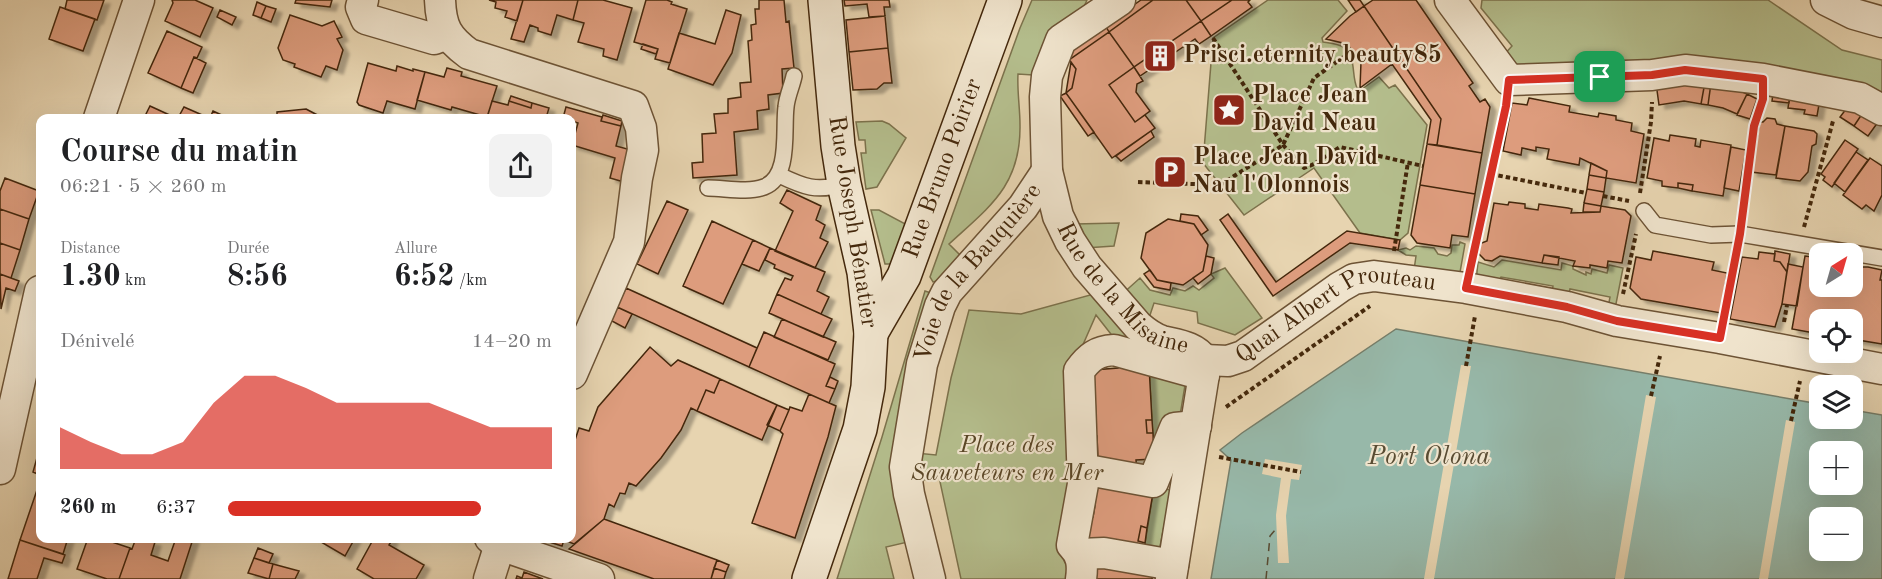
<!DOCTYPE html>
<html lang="fr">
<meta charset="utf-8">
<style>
body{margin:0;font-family:"Old Standard TT",serif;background:#f2f2f2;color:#202124;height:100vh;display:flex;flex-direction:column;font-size:22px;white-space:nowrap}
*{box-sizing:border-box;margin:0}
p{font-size:20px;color:#757577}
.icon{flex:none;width:33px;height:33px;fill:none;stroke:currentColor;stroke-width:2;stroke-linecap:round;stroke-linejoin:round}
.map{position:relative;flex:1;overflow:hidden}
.sheet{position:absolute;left:36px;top:114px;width:540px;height:429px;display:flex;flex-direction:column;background:#fff;border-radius:12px;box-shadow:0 6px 24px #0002}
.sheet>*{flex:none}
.needle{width:39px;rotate:37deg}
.controls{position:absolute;left:1809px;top:243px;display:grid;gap:12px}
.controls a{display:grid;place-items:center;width:54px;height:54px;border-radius:12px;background:#fff;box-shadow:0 6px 24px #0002;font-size:30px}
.pin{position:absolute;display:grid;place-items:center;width:51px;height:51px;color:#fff;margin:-26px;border-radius:12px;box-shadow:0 3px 9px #0006}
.round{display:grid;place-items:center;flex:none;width:63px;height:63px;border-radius:12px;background:#f2f2f2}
.summary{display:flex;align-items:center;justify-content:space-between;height:102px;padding:0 24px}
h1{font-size:33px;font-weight:800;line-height:45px}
.stats{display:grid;grid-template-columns:repeat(3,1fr);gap:9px;height:102px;padding:6px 24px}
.stats div{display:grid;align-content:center}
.stats b{font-size:30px;font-weight:800}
.stats small{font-size:16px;font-weight:400}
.stats p{font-size:16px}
.chart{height:168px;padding:12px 24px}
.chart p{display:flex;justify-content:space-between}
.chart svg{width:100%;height:108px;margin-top:6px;fill:#d93025;opacity:.7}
ul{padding:0 24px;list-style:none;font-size:20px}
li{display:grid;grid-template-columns:96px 72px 1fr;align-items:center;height:45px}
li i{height:15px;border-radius:8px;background:#d93025}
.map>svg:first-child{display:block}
.green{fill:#b4bd8c;stroke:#7c724c;stroke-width:1.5}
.water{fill:#97b8a9;stroke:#767e6a;stroke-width:1.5;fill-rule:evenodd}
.pier{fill:#e7d4b0}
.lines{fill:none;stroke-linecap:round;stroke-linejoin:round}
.ferry{stroke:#594c33;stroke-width:1.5;stroke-dasharray:8 6;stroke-linecap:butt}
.building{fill:#dd9c7d;stroke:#44280c;stroke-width:1.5;filter:url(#shadow)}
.lane-casing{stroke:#6d5335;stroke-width:18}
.street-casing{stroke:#6d5335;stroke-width:33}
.secondary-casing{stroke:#44280c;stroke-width:36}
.path{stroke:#44280c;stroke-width:4;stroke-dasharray:4.5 3;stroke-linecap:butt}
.lane{stroke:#efe3cc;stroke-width:15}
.street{stroke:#efe3cc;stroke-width:30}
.secondary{stroke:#efe3cc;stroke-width:33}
.route-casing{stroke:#fff;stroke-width:12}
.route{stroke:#d93025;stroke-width:8}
.labels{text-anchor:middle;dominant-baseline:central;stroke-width:4.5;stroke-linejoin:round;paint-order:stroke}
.poi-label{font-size:24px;font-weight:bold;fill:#44280c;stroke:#efe3cc;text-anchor:start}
.street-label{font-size:24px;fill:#44280c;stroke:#efe3cc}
.park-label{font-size:24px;font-style:italic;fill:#5a4626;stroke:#efe3cc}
.water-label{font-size:26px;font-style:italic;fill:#594c33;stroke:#efe3cc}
</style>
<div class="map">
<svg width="1882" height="579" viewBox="0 0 1882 579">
<defs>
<filter id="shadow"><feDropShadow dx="6" dy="4" stdDeviation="1.5" flood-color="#0004"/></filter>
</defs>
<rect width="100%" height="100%" fill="#e7d4b0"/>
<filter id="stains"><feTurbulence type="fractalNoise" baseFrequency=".00333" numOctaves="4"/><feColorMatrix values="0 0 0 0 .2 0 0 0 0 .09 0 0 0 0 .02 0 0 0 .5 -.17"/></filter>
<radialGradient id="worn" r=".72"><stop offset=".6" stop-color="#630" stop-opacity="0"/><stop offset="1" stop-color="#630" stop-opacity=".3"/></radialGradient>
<path class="green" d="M1032,0H1087L1080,16L1043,44L1033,75L1018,74C1017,91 1020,108 1020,125C1021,186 989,207 949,244L964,259L944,279L933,282L930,277L1020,28Z
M1268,0H1338L1347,11L1322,38L1323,42C1329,43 1339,44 1343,47C1357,57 1351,75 1357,88L1362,89L1379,77L1389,88L1395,85L1427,125L1408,233L1400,240L1360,233L1314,168L1244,215L1203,163L1213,38Z
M1482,0H1768L1842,50L1882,60V100L1539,79L1501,58L1512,46L1481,8Z
M882,121L889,124L906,138L877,187L866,189L861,153H866L865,140H859L856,122Z
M871,210H879L911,227L897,264H885Z
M1119,223L1114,246L1085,248L1075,224Z
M1460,242L1465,244L1459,278L1414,270L1416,256L1406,255L1398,250L1406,248L1410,250L1416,246L1434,248L1438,254L1447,256L1451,253L1452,245H1459Z
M1502,260L1561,270L1562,263L1573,266V269L1586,275V272L1591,274L1592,269L1607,273L1609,265L1623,268L1615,309L1608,308L1610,297L1570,289L1568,299L1551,296L1553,286L1501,277L1497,286L1476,282L1478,262L1494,267Z
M1225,268L1262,318L1235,335L1198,323L1197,312L1154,303L1147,324L1120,296L1140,278L1150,290L1170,295L1173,288L1185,291L1193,286L1199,290L1214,278L1211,274Z
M925,291L934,294L908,542L886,547L894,579H837L882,437Z
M1101,292L1140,340L1114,338L1096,315L1071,372L1076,579H961L939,477L918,481L916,453L936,455L951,378L969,310L1021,314Z
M1149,366L1187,373L1169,482L1162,481L1154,459Z
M1154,487L1171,490L1158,557L1143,556Z"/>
<path class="water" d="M1396,329L1819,404L1820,418H1852L1853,410L1882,415V579H1211L1231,460L1220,450L1242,433ZM1820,452H1852V484H1820ZM1820,518H1852V550H1820Z"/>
<path class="pier" d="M1461,365L1471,366L1434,579H1424Z
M1646,395L1656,397L1624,579H1615Z
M1786,420L1795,422L1768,579H1759Z
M1265,459L1302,465L1299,480L1291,479L1286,516L1289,563H1278L1276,515L1281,478L1262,474Z"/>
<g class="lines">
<path class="ferry" d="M1266,579L1270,536L1276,529"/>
</g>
<path class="building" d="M67,0H104L97,20L65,9Z
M172,0H195L213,8L200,37L165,21L173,3Z
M296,0H332L330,7L295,3Z
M489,0H523L517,21L505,17L507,11L495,8L496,2Z
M523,0H578L573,20L557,15L551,35L538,31V28L530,25L524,42L511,39Z
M578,0H603L632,8L617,60L603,56L604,49L578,42L584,23L573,20Z
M646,0H667L672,2L671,4L687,9L670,63L655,59L658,49L634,42Z
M759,0H784L786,22L789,21L794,68L782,69L783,93L768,95L769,109L757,111L758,129L734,132L737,175L693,178L692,163L703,162L702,134L716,133L714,114L728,113V99L741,97L740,83L751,82L748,41L752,40L751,25L756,24L755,9H759Z
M844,0H889L890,7H884L885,16L869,17L867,4L845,6Z
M1141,0H1153L1109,32L1105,25Z
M1153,0H1186L1201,21L1134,67L1109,32Z
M1186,0H1232L1201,21Z
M1232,0H1250L1248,2L1252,7L1211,36L1201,21Z
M1348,0H1360L1364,6L1356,12Z
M1373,0H1416L1473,83L1469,86L1480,102L1485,99L1490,107L1482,153L1437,145L1441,119L1364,6Z
M257,2L266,6L261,18L253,15Z
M266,6L276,9L271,22L261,18Z
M1364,6L1441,119L1437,145L1427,144L1431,120L1392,64L1360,88L1361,62L1347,44L1326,39L1350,16Z
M60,7L95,19L83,51L49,39Z
M220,10L236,17L232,25L217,17Z
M726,10L741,15L732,53L713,85L668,69L679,33L715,44Z
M290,15L322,26L334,21L342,37L337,39L343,50L337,70L326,66L321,77L294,67L295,64L283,60L278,48Z
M885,16L888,48L849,52L846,20Z
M1201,21L1211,36L1199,44L1195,39L1140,76L1134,67Z
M1105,25L1109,32L1069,60L1065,54Z
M167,31L202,47L197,58L194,57L181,88L148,73Z
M1109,32L1134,67L1109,85L1135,122L1145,115L1155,128L1112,158L1066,93L1072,88L1076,69L1069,60Z
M643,44L658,49L656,54L641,49Z
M888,48L892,83H884L877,89L853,90L849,52Z
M194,57L206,63L193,93L181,88Z
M1071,62L1076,69L1072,88L1066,93Z
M368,63L396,71L397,66L413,71V69L425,72L415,109L387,101L383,113L359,105L357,102Z
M1134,67L1143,81L1137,84L1136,92L1150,111L1135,122L1109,85Z
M447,68L462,72L461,76L497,86L487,117L452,107L451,110L417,100L425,72L444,77Z
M1705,82L1711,83L1708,105L1701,104Z
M1705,82L1701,104L1684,101L1659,105L1656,83Z
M1711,83L1730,86L1747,94L1737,114L1723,108L1708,105Z
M1774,86L1791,88L1789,103L1772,101Z
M1791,88L1821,93L1817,116L1804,114L1805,110L1788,108Z
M1066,93L1094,132L1088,136L1060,96Z
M1747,94L1757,99L1750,119L1737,115Z
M511,96L532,103L531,108L509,101Z
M1529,98L1570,106L1569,112L1598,117L1599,113L1616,116V120L1632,123L1631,131L1644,134L1636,183L1606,178L1607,171L1580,158L1579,165L1547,159L1549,149L1536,147V151L1522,148L1521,155L1503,151L1512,103L1527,105Z
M1853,100L1866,108L1854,126L1840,117Z
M492,101L508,105L509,101L531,108L532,103L549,108L546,118H487Z
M150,106L176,118H144Z
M184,107L209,118H178Z
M566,107L602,117L601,121L621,126L616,146L631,150L624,182L610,178L615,158L572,145L578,123L572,121V118H563Z
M1866,108L1881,118L1868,136L1854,126Z
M306,109L323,118H277V112Z
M213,111L228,118H210Z
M603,115L622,121L621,126L601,121Z
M1767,118L1775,119L1777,124L1785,126L1776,175L1751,172L1760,122H1763Z
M1785,126L1814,131L1817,134L1816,144L1812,146L1808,172L1800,181L1776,178Z
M1151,131L1154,137L1121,161L1116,156Z
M1670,135L1696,139L1695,146L1700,147L1701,140L1731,145L1723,196L1692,191L1693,185L1678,183V188L1662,186V181L1647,178L1654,138L1669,141Z
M1845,140L1858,149L1832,187L1823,180L1825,177L1821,174Z
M1427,144L1482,153L1475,194L1420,185Z
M1731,147L1746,150L1739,191L1724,188Z
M1856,152L1868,160L1845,192L1834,183Z
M1870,158L1882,166V195L1874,211L1866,205L1862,209L1843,195Z
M1591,163L1607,171L1606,178L1589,175Z
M1589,175L1606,178L1604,192L1587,189Z
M5,178L39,191L29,219L0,209V191Z
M1678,183L1693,185L1692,191L1678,188Z
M1420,185L1475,194L1468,237L1452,235L1450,248L1417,243L1411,235Z
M1587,189L1604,192L1601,206L1584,203Z
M787,190L821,206L816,220L825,225L820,238L828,242L815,268L775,251L793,211L780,203Z
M667,201L688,210L658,274L637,264Z
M1509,202L1525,204V208L1538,210L1539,204L1568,208L1572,209L1571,213L1600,212L1601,206L1625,210L1631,216L1622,263L1608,261L1607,268L1590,265V268L1573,266L1575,261L1544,255L1542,263L1500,256L1492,261L1485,260L1478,253L1479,244L1487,241L1494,203L1508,205Z
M1584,203L1601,206L1600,212H1583Z
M0,209L29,219L20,250L0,243Z
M1181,214L1198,216L1208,230L1201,235L1194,224L1180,221Z
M1228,214L1276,282L1347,231L1400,240L1398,250L1350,243L1273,296L1220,220Z
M1168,219L1194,224L1208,245L1203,271L1183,285L1157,280L1141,258L1146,233Z
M712,221L753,240L723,304L683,286Z
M753,240L770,248L759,271L742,264Z
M0,243L20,250L11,278L0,274Z
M770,248L825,272L817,291L829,297L821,314L777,294L785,278L791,280L793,276L774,268L775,265L765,260Z
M1653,251L1714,262L1712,270L1727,273L1721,313L1641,299L1630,288L1636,257L1651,260Z
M1775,251L1790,254L1787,272L1780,262L1774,261Z
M1759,252L1775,254L1774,261L1780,262L1787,272L1782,304L1775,327L1730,319L1742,257L1758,259Z
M1544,255L1559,257L1558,265L1542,263Z
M1206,256L1214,258L1211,274L1198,284L1193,278L1203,271Z
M1805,256L1820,258V286H1852V267H1868L1882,270L1880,280H1882V344L1852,339V320H1820V334L1792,329Z
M1788,264L1803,267L1797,306L1782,304Z
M1150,270L1157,280L1171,283L1170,290L1154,287L1144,274Z
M0,274L19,281L15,291L6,288L1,309Z
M626,288L757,348L749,367L617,307Z
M777,294L832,319L823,337L769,313Z
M617,307L632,314L625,328L610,320Z
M782,319L836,342L828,360L774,337Z
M764,332L835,364L826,386L835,389L829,403L749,367Z
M650,347L671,366L678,360L720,379L714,393L706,390L697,411L691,408L681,430L661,458L636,486L629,483L625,494L620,493L614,507L609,504L604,519L574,544L564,540L562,546L540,539L572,538V449L579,428L589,431L598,407Z
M1118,359L1149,366L1152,420H1146L1147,433H1153L1154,459L1136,460L1137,472L1123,473L1122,461L1098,462L1097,436H1091L1090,422L1096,421L1095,397H1089L1093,370L1118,368Z
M830,377L838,381L835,389L826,386Z
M720,379L777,405L762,440L697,411L706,390L714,393Z
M809,394L836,406L828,437L795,538L752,523L783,434L780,431L789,410L790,407L802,411Z
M777,405L789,410L780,431L767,425Z
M1146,420H1152L1153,433H1147Z
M40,447V475L33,472Z
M1094,476L1154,487L1147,528L1141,526L1138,541L1145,543L1143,556L1082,545L1087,516L1093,517L1095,505L1089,503Z
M37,490L40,491V538H68L63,554L20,540Z
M604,519L717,560L711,579H654L569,549Z
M1141,526L1147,528L1145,543L1138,541Z
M88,538H100L130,548L119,579H107L77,569Z
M136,538L155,542L151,555L168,561L176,538L193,539L180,579H119L130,548L132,549Z
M323,538H355L345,556L321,542Z
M374,538H390L392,540L389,545L424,565L416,579H374L357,569Z
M20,540L65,555L62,563L44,558L37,579H8Z
M258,548L273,554L269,563L254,558Z
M254,558L273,564L269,579L248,573Z
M717,560L729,565L726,572L714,568Z
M273,564L299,571L295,579H269Z
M1092,564L1153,575L1152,579H1096Z
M714,568L726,572L724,579H711Z
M524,572L543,579H516L517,576L522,578Z"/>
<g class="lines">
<defs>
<path id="lane" d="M779,175C804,187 816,192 844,184
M708,188C725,188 748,193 764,187C791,177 783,130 786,107C787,96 792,86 794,76
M1644,211L1655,225L1711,235L1740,234L1882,258"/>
<g id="street">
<path d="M363,0L361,7L366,19L434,39L447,34"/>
<path d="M440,0C441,27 447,38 469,54L633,106L641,128L643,150L637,178L629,242L572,374"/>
<path id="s1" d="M1120,0L1061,40L1047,76L1045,97L1047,171L1058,216L1070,241L1087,267L1138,326C1146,333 1153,338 1162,341C1178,345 1194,346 1204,360"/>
<path d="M1450,0L1509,80L1652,75L1685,70L1763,79L1860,98L1882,110"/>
<path d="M1826,0L1854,14L1882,22"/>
<path d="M99,118L139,0"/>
<path id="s2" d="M1204,360L1228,361L1243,356L1340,287L1354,279L1374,276L1466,288L1567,307L1617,321L1720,338L1882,369"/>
<path d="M0,469L40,291"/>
<path d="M1082,469L1153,482L1175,428L1196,426"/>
<path d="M490,538L500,545L599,579"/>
<path d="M1080,554L1104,553L1173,565"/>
<path d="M489,579L502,538"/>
<path id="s3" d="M930,579L909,494L905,467L922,364L940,306L947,292L1023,207L1047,171"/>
<path d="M1081,579C1083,565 1082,555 1072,545L1083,484L1079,371C1089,357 1097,351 1114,350L1204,375"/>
<path d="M1171,579L1205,368L1204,360"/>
</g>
<g id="secondary">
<path id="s4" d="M871,333L904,276L1005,0"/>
<path d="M809,579L860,429L868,387L871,333L864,272L844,184L838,146L825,0"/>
</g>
</defs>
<use href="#lane" class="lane-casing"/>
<use href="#street" class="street-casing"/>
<use href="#secondary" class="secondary-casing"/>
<path class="path" d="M1213,38L1283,145L1304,168L1314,164L1340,147L1423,166
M1491,174L1586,193
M1138,182L1220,185L1283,145L1314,78L1352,51
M1640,193L1651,122L1652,102
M1603,196L1629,201
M1742,216L1754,126L1760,106
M1804,227L1833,121
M1394,251L1408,162
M1472,261L1506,107
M1623,294L1636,234
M1726,311L1736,253
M1784,322L1787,305
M1466,366L1475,316
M1651,396L1660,356
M1226,407L1370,306
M1791,421L1800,381
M1219,457L1301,472"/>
<use href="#lane" class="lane"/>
<use href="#street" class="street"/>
<use href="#secondary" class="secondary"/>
</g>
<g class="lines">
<defs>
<path id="route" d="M1685,70L1763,79V99L1754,126L1740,234L1720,338L1617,321L1567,307L1466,288L1506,106L1509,80L1652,75Z"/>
</defs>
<use href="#route" class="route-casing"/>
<use href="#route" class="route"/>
</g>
<defs>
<symbol id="building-square" viewBox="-11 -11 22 22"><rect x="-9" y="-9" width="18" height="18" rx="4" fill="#8f2418" stroke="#efe3cc"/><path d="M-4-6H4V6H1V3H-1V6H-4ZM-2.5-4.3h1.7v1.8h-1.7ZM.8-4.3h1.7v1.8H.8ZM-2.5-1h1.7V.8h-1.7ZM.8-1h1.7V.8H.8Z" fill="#fff"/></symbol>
<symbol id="sight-square" viewBox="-11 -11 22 22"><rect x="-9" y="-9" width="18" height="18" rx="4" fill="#8f2418" stroke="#efe3cc"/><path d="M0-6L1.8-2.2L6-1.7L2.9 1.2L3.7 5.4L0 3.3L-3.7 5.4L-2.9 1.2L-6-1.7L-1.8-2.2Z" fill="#fff"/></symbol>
<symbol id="parking-square" viewBox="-11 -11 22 22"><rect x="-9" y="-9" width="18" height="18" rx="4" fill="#8f2418" stroke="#efe3cc"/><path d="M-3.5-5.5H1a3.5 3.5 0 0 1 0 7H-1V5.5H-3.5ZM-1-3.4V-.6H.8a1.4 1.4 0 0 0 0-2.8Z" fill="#fff"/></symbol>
</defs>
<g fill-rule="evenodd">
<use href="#building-square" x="1141" y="37" width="38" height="38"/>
<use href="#sight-square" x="1210" y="91" width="38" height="38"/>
<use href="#parking-square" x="1151" y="153" width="38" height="38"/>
</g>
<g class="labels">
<g class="poi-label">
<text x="1183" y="56">Prisci.eternity.beauty85</text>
<text x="1252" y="96">Place Jean<tspan x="1252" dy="28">David Neau</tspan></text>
<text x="1193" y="158">Place Jean David<tspan x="1193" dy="28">Nau l'Olonnois</tspan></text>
</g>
<g class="street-label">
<text stroke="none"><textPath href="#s4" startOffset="180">Rue Bruno Poirier</textPath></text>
<text transform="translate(852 222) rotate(81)">Rue Joseph Bénatier</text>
<text stroke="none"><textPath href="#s3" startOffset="328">Voie de la Bauquière</textPath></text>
<text stroke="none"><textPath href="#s1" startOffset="352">Rue de la Misaine</textPath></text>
<text stroke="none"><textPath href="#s2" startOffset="146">Quai Albert Prouteau</textPath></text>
</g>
<g class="park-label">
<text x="1007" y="446">Place des<tspan x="1007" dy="28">Sauveteurs en Mer</tspan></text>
</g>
<g class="water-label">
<text x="1429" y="457">Port Olona</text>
</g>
</g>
<rect width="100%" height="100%" filter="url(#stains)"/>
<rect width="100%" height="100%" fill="url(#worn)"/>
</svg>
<div class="controls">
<a><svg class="needle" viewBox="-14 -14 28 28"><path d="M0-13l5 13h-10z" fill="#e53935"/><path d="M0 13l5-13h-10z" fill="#757577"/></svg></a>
<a><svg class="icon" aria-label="locate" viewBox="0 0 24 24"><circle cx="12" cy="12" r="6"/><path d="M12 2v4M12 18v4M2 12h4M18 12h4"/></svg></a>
<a><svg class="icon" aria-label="layers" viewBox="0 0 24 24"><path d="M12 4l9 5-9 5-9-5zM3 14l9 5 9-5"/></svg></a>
<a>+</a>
<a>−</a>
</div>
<div class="pin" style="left:1600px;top:77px;background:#1e9e55"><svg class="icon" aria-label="arrive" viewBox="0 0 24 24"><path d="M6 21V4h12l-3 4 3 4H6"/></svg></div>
<section class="sheet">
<div class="summary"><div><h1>Course du matin</h1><p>06:21 · 5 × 260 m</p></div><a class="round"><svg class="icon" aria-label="share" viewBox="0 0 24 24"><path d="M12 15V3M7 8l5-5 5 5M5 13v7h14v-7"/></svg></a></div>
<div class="stats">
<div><p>Distance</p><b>1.30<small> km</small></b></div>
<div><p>Durée</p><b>8:56</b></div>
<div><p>Allure</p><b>6:52<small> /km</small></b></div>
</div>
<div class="chart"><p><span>Dénivelé</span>14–20 m</p>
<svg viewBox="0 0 160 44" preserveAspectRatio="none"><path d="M0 44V27L10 33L20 38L30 38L40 33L50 17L60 6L70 6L80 11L90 17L100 17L110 17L120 17L130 22L140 27L150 27L160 27V44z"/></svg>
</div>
<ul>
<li><b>260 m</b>6:37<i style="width:78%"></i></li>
</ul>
</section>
</div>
